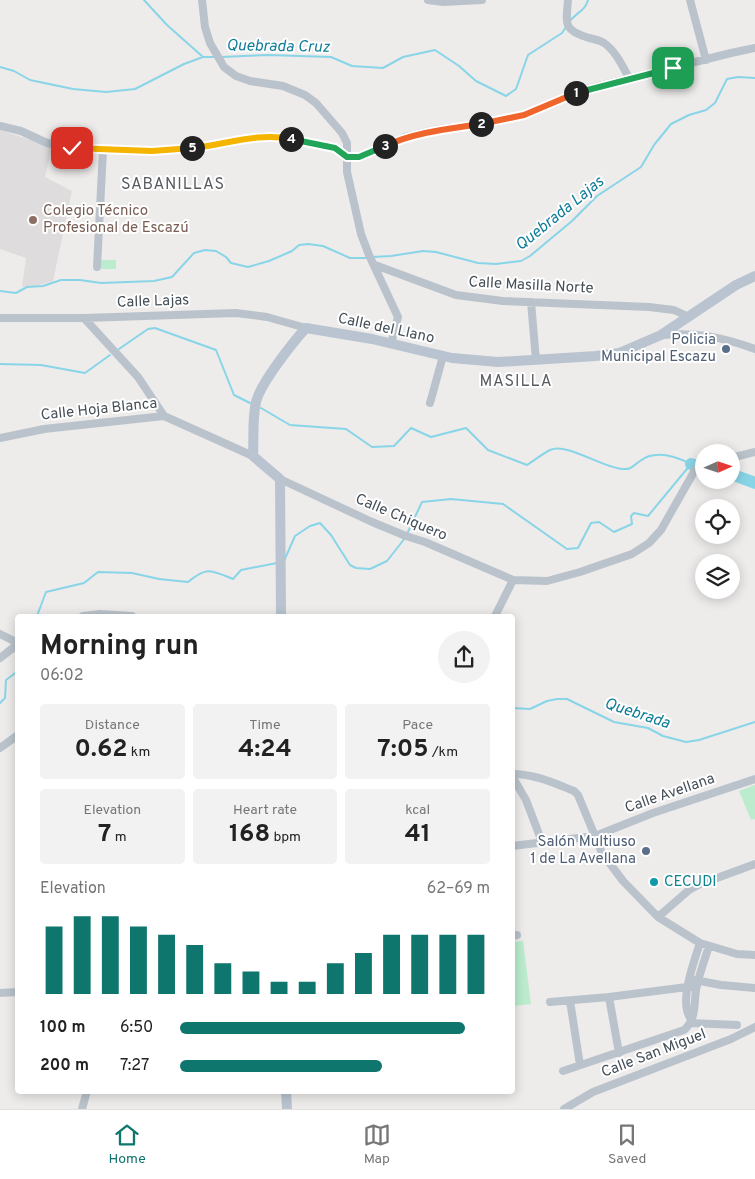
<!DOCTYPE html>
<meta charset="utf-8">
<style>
body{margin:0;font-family:Overpass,sans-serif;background:#f2f2f2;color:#222;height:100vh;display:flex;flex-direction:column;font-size:19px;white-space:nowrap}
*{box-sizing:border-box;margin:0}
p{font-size:16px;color:#767676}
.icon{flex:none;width:28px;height:28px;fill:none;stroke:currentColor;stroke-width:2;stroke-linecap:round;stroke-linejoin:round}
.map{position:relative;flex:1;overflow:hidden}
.panel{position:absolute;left:15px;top:614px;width:500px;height:480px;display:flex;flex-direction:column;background:#fff;border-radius:5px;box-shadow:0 2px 12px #0003}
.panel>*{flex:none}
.needle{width:32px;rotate:87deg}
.tools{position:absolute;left:695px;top:444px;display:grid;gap:10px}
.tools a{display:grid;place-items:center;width:45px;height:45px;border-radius:50%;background:#fff;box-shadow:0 2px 12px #0003;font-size:25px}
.pin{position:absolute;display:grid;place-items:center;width:42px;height:42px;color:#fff;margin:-21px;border-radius:10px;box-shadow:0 2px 8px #0006}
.km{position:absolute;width:25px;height:25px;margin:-12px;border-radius:50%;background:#222;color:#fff;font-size:14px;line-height:25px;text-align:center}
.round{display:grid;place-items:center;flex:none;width:52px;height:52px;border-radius:26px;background:#f2f2f2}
.head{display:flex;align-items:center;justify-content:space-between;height:85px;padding:0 25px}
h1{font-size:28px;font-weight:700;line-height:38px}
.stats{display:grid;grid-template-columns:repeat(3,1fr);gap:8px;height:85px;padding:5px 25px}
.stats div{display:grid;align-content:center;border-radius:5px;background:#f2f2f2;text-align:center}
.stats b{font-size:25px;font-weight:700}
.stats small{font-size:14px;font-weight:400}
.stats p{font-size:14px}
.chart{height:140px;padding:10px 25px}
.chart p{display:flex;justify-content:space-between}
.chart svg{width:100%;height:90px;margin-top:5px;stroke:#0f766e;stroke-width:6}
ul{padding:0 25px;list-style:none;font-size:16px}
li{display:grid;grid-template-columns:80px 60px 1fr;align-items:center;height:38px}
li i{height:12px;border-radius:6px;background:#0f766e}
.dock{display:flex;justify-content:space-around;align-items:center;height:70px;border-top:1px solid #e0e0e0;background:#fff;font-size:14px;color:#767676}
.dock a{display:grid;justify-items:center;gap:2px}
.dock .active{color:#0f766e}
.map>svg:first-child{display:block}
.education{fill:#dfdcdd}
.green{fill:#baeccd}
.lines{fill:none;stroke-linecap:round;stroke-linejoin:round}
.stream{stroke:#88d5e8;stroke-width:2}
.river{stroke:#88d5e8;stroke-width:12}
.street{stroke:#bac3cb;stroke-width:8}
.secondary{stroke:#b9c4d0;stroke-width:10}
.split-1-casing{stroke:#fff;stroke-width:10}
.split-2-casing{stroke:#fff;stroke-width:10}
.split-3-casing{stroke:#fff;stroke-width:10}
.split-4-casing{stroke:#fff;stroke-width:10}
.split-5-casing{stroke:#fff;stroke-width:10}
.split-6-casing{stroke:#fff;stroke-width:10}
.split-1{stroke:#22a559;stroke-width:6}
.split-2{stroke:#f0652b;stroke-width:6}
.split-3{stroke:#f0652b;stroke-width:6}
.split-4{stroke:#22a559;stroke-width:6}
.split-5{stroke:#f5b400;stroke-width:6}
.split-6{stroke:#f5b400;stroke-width:6}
.education-dot{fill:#8d6e63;stroke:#fff;stroke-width:2}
.service-dot{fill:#5c6f8a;stroke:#fff;stroke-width:2}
.culture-dot{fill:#0f9aa8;stroke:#fff;stroke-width:2}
.labels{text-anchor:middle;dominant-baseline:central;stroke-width:4;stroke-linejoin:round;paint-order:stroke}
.education-label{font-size:15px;fill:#785e54;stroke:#fff;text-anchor:start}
.street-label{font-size:15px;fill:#454f58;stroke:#fff}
.service-label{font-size:15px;fill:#4e5e75;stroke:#fff;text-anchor:end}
.culture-label{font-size:15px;fill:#0d838f;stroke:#fff;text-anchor:start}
.water-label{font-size:16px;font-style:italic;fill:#107d98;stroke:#fff}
.neighbourhood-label{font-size:16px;letter-spacing:1px;fill:#585c60;stroke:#fff}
</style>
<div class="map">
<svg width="755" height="1109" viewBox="0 0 755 1109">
<rect width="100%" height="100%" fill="#eeebeb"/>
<path class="education" d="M0,130L52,147L45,177L72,191L53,281L36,286L22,287L26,258L0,249Z"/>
<path class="green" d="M101,260H116V269H101Z
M755,785V819L751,820L739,791Z
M523,941L531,1004L513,1006V942Z"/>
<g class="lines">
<path class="stream" d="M144,0L167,25L203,57
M570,21C577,12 585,11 588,0
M221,57L268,55L331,57L352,66L383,68L403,57L435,50L459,66L476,81L506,96L516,89L528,55L562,33L566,27
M0,67L14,71L30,80L73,89L106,92L135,89L184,64L203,57H214
M372,257L391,256L423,251L436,252L478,263L496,264L521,261L530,256L572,221L597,196L641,167L654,145L671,124L689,115L706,110L715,103L727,79L738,77L755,78
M0,291L16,293L27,287L43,286L61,280H80L101,283L154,281L172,277L194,253L205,250L216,251L226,257L231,263L248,267L269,261L292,251L299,245L308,244L323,246L350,258H367
M119,349L148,329L155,328L216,350L234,395L250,403
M0,364L41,365L85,373L110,355
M261,408L290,425L346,429L372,447L394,446L411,428L431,437L466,428L488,450L527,465C535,460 542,454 550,450C567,442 602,468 623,469C631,470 634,465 640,461C655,449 675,456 691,464L648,516L634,513L631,516L632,524L614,532L599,522L591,523L578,548L567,549L503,504L451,499L422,502L407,534
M284,561L295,536L310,526L320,523L331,535L350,565L356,568L370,569L387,561L405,538
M37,616L46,592L84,583L98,572L132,573L159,579L188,582C207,566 211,570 233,579L241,570L277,563
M0,703L5,698L6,680L18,671
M512,708L530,709L547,701L557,699H567L614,722L648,728L663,736L686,742L699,740L755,722"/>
<path class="river" d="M691,464L704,467
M731,474L755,483"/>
<path class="street" d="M202,0L205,27L210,43L224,67L236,76L250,81L283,86L305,95L316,103L342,133L347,143V172L361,234L369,255L398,317L391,344
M428,0L443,2L482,0
M568,0C566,25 563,30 589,38C594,39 600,40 604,43C615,50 623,67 629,78
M690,0L706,60
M0,126L21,131L47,143L72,148L153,151L207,147L263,136L283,137L335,148L347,157H359L405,137L439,129L495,122L524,115L579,91L731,53L755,48
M375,265L456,295L503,301L649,307L674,310L689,317
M97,267L103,150
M531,302L536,360
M0,318H84L236,313L267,317L306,328
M84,318L138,377L164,416
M662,335C697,332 722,337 755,349
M430,403L443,356
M0,438L44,429L164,416L253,456
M731,458L755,452
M280,479L372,522L406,536L425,542L513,580L547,581L580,572L632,554L649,543L661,530L695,470L704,466
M83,616L100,614L132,616
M495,616L513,580
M0,634L18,643
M0,658L18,644
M0,748L18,735
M512,774C535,774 554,783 574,791L578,795L602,853L623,881L658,917L700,943L737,954L755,955
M512,776L526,800L542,842
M512,846L595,836L653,813L755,779
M658,917L689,890L698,885L755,864
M512,936L517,935
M695,980L721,985L755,988
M0,993L18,992
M609,997L619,1053
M570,1001L580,1065
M550,1002L609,997L687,987H696
M691,1019C678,1003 694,962 700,943
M690,1023L737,1025
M563,1071L684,1030C698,1018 693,1000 697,985C700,972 705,959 709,946
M82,1109L87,1091
M564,1109L593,1092L731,1039L755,1027"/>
<path class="secondary" d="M281,616L280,479L253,456C254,438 252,419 256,402C260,384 293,342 306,328L372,339L452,358L498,362L596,356L619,353L661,335L736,285L755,276
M286,1091L287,1109"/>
</g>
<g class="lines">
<defs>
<path id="split-1" d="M576,93L673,68"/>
<path id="split-2" d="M481,124L524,115L576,93"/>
<path id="split-3" d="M385,146C416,132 448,129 481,124"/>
<path id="split-4" d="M291,139L335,148L347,157H359L385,146"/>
<path id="split-5" d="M192,148C225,145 257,132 291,139"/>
<path id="split-6" d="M72,148L152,151L192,148"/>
</defs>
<use href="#split-1" class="split-1-casing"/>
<use href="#split-2" class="split-2-casing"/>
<use href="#split-3" class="split-3-casing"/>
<use href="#split-4" class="split-4-casing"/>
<use href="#split-5" class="split-5-casing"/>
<use href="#split-6" class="split-6-casing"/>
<use href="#split-1" class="split-1"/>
<use href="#split-2" class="split-2"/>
<use href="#split-3" class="split-3"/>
<use href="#split-4" class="split-4"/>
<use href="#split-5" class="split-5"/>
<use href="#split-6" class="split-6"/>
</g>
<circle class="education-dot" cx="33" cy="220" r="5"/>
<g class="service-dot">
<circle cx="726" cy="349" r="5"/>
<circle cx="646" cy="851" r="5"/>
</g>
<circle class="culture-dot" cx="654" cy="882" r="5"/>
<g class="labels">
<g class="education-label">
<text x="43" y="211">Colegio Técnico<tspan x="43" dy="17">Profesional de Escazú</tspan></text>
</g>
<g class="street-label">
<text transform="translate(531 286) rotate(3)">Calle Masilla Norte</text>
<text transform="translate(153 302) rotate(-2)">Calle Lajas</text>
<text transform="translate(386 329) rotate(12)">Calle del Llano</text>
<text transform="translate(99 410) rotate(-6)">Calle Hoja Blanca</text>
<text transform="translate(401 518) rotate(23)">Calle Chiquero</text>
<text transform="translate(670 794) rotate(-19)">Calle Avellana</text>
<text transform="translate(654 1054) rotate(-21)">Calle San Miguel</text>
</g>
<g class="service-label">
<text x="716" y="340">Policia<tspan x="716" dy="17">Municipal Escazu</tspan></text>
<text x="636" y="842">Salón Multiuso<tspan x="636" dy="17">1 de La Avellana</tspan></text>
</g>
<g class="culture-label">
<text x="664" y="882">CECUDI</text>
</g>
<g class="water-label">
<text transform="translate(278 47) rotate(1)">Quebrada Cruz</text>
<text transform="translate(560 214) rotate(-39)">Quebrada Lajas</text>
<text transform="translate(637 714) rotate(18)">Quebrada</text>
</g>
<g class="neighbourhood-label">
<text x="173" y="185">SABANILLAS</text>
<text x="516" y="382">MASILLA</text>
</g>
</g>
</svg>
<div class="tools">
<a><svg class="needle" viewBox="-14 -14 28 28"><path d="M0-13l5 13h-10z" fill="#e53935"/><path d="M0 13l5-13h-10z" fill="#767676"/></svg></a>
<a><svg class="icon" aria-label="locate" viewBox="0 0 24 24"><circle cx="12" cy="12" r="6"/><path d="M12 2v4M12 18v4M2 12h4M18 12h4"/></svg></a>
<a><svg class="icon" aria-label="layers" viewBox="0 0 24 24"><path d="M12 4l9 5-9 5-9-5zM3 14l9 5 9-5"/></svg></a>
</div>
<div class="pin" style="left:673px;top:68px;background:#1e9e55"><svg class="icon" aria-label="arrive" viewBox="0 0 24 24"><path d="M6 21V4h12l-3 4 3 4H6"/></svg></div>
<div class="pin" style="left:72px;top:148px;background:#d93025"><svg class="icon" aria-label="check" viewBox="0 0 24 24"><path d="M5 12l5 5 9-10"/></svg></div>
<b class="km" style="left:576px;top:93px">1</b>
<b class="km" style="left:481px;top:124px">2</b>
<b class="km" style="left:385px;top:146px">3</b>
<b class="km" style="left:291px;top:139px">4</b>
<b class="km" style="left:192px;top:148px">5</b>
<section class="panel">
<div class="head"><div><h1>Morning run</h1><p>06:02</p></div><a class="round"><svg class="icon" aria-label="share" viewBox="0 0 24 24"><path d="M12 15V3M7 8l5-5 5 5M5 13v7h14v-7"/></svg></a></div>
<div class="stats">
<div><p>Distance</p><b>0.62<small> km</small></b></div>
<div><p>Time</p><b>4:24</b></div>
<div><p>Pace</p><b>7:05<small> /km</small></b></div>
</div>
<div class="stats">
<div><p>Elevation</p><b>7<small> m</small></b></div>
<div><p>Heart rate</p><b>168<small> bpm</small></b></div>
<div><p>kcal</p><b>41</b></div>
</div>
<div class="chart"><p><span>Elevation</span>62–69 m</p>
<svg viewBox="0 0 160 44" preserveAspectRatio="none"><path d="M5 44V11M15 44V6M25 44V6M35 44V11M45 44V15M55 44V20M65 44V29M75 44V33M85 44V38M95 44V38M105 44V29M115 44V24M125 44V15M135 44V15M145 44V15M155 44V15"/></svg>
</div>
<ul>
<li><b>100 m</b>6:50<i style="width:92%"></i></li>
<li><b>200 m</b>7:27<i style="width:65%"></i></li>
</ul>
</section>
</div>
<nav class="dock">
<a class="active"><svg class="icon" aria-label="home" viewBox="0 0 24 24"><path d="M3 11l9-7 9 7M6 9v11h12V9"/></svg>Home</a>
<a><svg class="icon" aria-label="map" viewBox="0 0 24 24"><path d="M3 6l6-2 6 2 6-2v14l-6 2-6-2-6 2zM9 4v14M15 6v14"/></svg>Map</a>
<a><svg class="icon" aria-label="saved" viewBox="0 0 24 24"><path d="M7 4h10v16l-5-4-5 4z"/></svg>Saved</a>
</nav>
